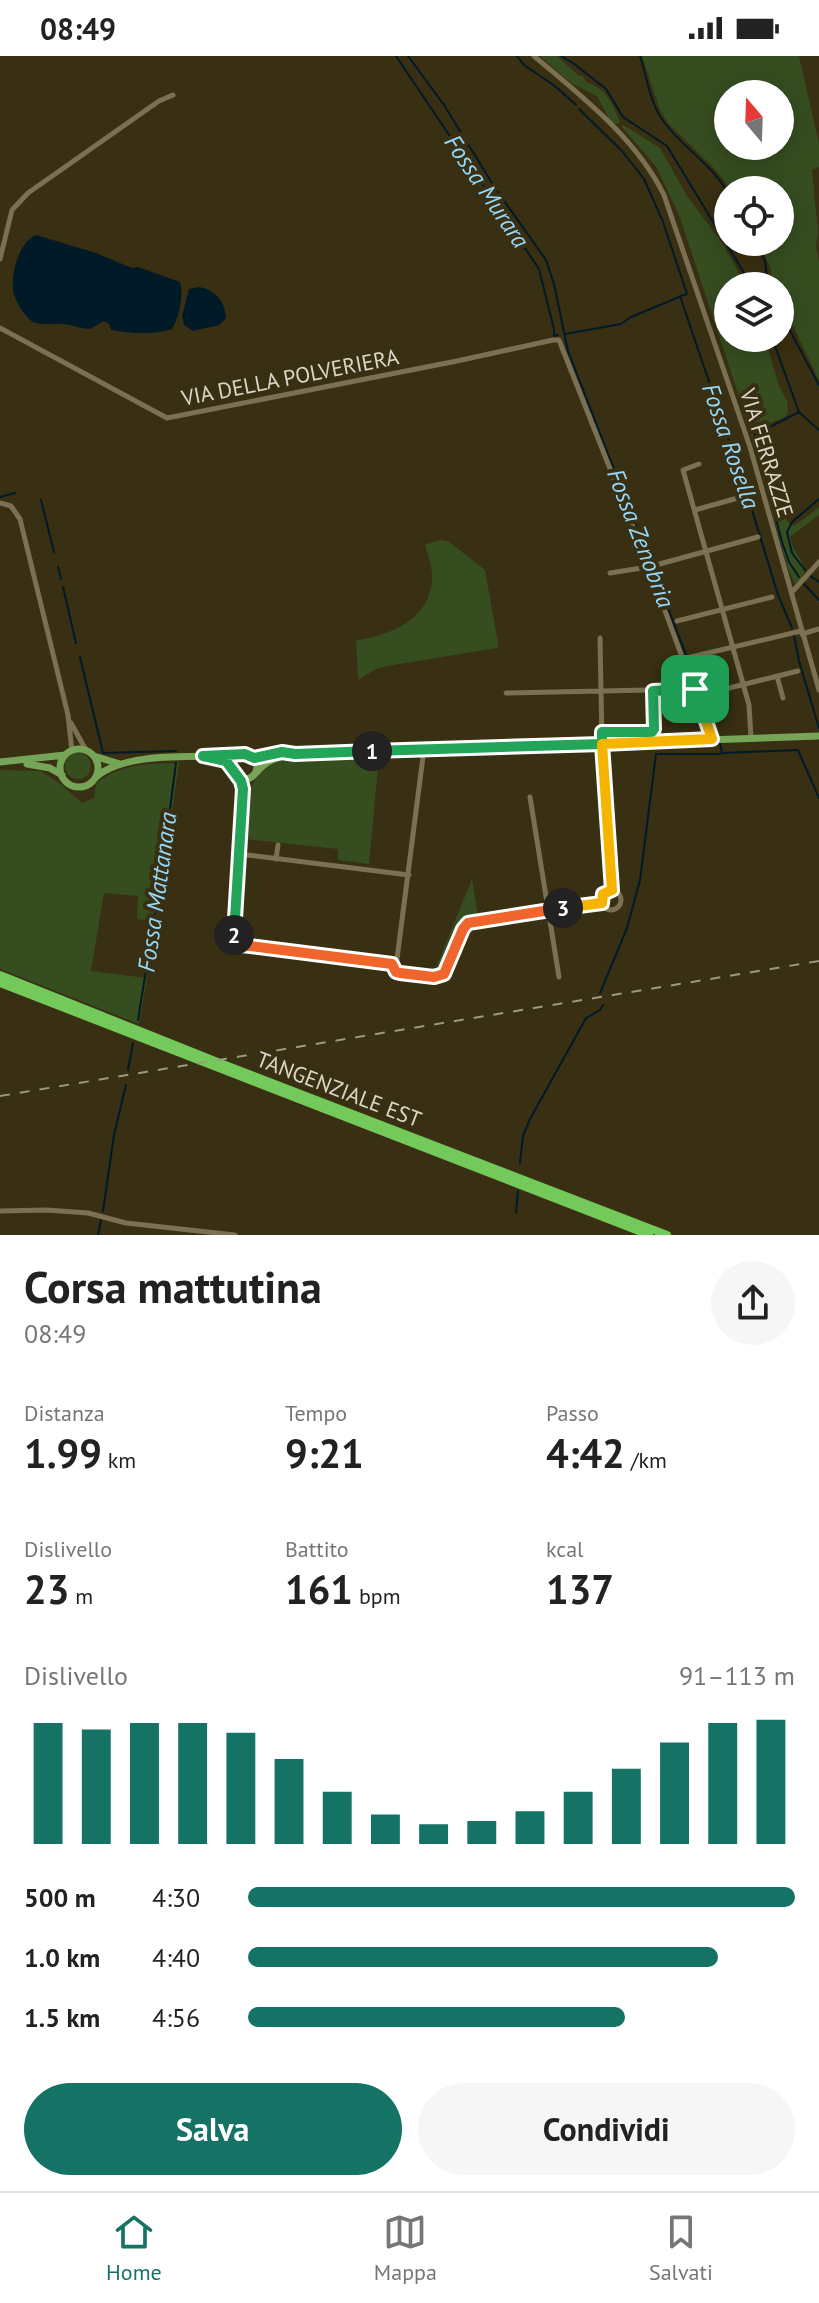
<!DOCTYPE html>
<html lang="it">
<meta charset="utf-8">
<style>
body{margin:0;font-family:"PT Sans",sans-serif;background:#f6f6f6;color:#222;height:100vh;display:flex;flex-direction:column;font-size:30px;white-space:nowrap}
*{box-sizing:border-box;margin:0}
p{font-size:26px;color:#767676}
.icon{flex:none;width:44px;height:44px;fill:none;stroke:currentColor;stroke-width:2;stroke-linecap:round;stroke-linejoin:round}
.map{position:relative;height:1179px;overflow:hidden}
.sheet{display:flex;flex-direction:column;background:#fff;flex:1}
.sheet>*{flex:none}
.needle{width:52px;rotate:341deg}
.fabs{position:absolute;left:714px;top:24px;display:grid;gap:16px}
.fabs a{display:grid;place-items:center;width:80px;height:80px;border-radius:50%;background:#fff;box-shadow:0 4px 20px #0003;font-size:40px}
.pin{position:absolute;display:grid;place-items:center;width:68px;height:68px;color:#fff;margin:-34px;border-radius:16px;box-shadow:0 4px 12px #0006}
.km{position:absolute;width:40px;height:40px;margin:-20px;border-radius:50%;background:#222;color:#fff;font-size:22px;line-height:40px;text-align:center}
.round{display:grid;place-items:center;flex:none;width:84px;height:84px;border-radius:42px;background:#f6f6f6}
.head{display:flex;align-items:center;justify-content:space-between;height:136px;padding:0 24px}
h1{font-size:44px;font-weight:800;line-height:60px}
.figures{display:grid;grid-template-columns:repeat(3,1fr);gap:12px;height:136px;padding:8px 24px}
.figures div{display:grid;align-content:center}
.figures b{font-size:40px;font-weight:800}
.figures small{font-size:22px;font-weight:400}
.figures p{font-size:22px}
.chart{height:224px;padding:16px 24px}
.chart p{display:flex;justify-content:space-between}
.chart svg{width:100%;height:144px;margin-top:8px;stroke:#147365;stroke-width:6}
.primary-button{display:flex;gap:16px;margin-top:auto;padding:16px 24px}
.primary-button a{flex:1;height:92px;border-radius:48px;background:#147365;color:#fff;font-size:32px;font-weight:800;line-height:92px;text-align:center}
.primary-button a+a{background:#f6f6f6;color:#222}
ul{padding:0 24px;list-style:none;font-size:26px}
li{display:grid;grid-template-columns:128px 96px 1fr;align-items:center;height:60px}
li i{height:20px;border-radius:10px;background:#147365}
.status{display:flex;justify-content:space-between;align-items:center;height:56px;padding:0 40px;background:#fff;direction:ltr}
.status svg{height:22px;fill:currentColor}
.tab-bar{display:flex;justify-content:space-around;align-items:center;height:112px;border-top:2px solid #e0e0e0;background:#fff;font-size:22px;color:#767676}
.tab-bar a{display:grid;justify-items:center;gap:4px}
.tab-bar .selected{color:#147365}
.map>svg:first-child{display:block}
.green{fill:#364d20;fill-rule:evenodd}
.water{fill:#001a28}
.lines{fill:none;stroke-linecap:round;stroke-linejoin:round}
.stream{stroke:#001a28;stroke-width:2}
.minor{stroke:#7b7052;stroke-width:5}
.major{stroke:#76a557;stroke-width:7}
.highway{stroke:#73c95a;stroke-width:8}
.rail{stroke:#9e9782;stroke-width:2;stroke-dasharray:10 10;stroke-linecap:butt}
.split-1-casing{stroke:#fff;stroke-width:16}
.split-2-casing{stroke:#fff;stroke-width:16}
.split-3-casing{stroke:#fff;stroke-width:16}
.split-4-casing{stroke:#fff;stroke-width:16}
.split-1{stroke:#22a559;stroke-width:10}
.split-2{stroke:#22a559;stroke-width:10}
.split-3{stroke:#f0652b;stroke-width:10}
.split-4{stroke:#f5b400;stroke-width:10}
.labels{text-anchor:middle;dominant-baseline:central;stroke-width:8;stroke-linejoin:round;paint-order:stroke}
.street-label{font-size:22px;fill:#dcd6c6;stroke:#392f12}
.water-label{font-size:24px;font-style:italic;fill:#94d8fc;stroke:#392f12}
</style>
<div class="status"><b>08:49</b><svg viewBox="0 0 49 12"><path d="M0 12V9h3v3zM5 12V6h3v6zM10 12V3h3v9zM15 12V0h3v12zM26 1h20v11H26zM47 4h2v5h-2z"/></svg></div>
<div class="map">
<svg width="819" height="1179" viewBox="0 0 819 1179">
<rect width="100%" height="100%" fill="#392f12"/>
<path class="green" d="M540,0H557L579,20H583L586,26C606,32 613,48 620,67L612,68L597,40L571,27Z
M642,0H799L819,87V111L812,114L818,177L816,190L819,206V324L780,243V230H774L771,225V213L759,186H780V134H731L716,114L669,68L660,54ZM728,38H780V90H728Z
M623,69L660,92L687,140L723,188L746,230H728V282H765L779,330L787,345L788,357L785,361L756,373H750L679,159L657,112L622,71Z
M759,373L764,380L765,396L783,460L792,470L797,468L819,451V459L790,481C792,500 817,512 795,528L788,513L761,415L751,386V379Z
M439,484L448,485L485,514L498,587L497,592L387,610L376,613L358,624L356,584C391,580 433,561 432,520C432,509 428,499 425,489Z
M65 710a13 13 0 1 1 26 0a13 13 0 1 1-26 0Z
M379,700L369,808L338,804V793L245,783C247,745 242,725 279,704Z
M179,707L156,866L137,863L138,840L104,837L91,915L147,922L139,968L0,913V714L41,715L59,727L82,747L94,742L96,728C120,707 148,708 179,707Z
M472,823L478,860L463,866L442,915L436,919L435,914Z"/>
<path class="water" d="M36,179L96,197L132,212L138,211L180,226C184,239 179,261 172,273C151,280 132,277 111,274L109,268L104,265L90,273C81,273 73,269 65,268C55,267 43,270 33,266C25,262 14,243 13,234C11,217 19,186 36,179Z
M199,231C216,234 225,246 226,262L219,269L193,275L184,269L182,260L189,233Z"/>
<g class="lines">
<path class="stream" d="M396,0L539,213L554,273V280L558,279
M408,0L444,49L495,132L546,204L554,228L568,295L718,681
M517,0L524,9L555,30L576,49
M561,0L573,7L606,33L623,61L667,90L752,230
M640,0C647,21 650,48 664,66C683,92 712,108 728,137
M579,53L622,95L644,123L663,166L687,238L680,240L748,441L778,539L792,572
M756,186L765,205L768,230
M780,256L819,329
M565,278L621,268L631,261L679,241
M772,282L799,356L819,374
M0,441L15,437
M41,444L54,496
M58,511L61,523
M805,514L792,497L787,476L792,466L819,443
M809,519L819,526
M799,521L789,506L782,486L754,379L799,356
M804,528L819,544
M63,531L76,587
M794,579L799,605L819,672
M80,601L103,697L176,695
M723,697L798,694L819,742
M600,937L627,872L640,824L656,698H719L722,697L720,687
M138,964L162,814L176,707
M128,1014L133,987
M520,1107L523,1080L530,1063L586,962L600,954L603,949
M103,1155L114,1079L126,1029
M516,1157L518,1135
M98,1179L101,1164"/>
<path class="minor" d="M534,0C581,40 636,82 664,139L750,391L819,634
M0,203L12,154L28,137L159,45L173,39
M0,272L167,362L457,305L553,284H559L649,511L712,683
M699,408L683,414L749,649L751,682
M0,447L11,450L20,463L68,659L72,695
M695,454L745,440
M656,509L758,481
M610,517L648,511
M792,536L819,506
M677,565L772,541
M802,578L819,573
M600,582L602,688L612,834
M691,601L801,575
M777,620L783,642
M506,637L695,633
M705,638L798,615
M71,667L86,694
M602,676H652L654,673L653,635
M239,722L243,733L233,876L236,884L242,889L392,908
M530,741L559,921
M239,798L409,819
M276,803L278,789
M601 844a10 10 0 1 1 20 0a10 10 0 1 1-20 0Z
M392,908C393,910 393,913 395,914C401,921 435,922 444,918L463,873L468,867L602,847
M392,908L397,903L424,693
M0,1155L47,1154L88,1157L126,1167L235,1179"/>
<path class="major" d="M60 712a19 19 0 1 1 38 0a19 19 0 1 1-38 0Z
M233 711a12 12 0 1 1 24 0a12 12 0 1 1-24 0Z
M94,700L120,708
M254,702L281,696
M0,706L65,699
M27,708L50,712L62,719
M256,717C268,703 278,701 295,698L819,680
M95,722C125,694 200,702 239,700"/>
<path class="highway" d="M0,919L220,1007L667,1179
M0,927L649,1179"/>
<path class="rail" d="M0,1040L819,905"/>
</g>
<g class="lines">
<defs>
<path id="split-1" d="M372,695L602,688V676H652L654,673L653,635L695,633"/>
<path id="split-2" d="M234,879L243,733L241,725L226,705L203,700L245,698L254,702L282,696L295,698L372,695"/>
<path id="split-3" d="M234,879L238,886L242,889L392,908L396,916L400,917L434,921L444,918L463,873L468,867L563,852"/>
<path id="split-4" d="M563,852L602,847L603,838L612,834L602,688L712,683L695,633"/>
</defs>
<use href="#split-1" class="split-1-casing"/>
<use href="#split-2" class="split-2-casing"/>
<use href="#split-3" class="split-3-casing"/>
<use href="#split-4" class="split-4-casing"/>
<use href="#split-1" class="split-1"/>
<use href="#split-2" class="split-2"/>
<use href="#split-3" class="split-3"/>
<use href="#split-4" class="split-4"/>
</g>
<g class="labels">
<g class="street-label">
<text transform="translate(290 321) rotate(-11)">VIA DELLA POLVERIERA</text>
<text transform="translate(767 397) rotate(73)">VIA FERRAZZE</text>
<text transform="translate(339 1033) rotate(21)">TANGENZIALE EST</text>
</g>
<g class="water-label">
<text transform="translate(487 135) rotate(56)">Fossa Murara</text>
<text transform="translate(731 390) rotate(71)">Fossa Rosella</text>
<text transform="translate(641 482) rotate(69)">Fossa Zenobria</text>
<text transform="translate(157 836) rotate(-82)">Fossa Mattanara</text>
</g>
</g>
</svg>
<div class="fabs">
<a><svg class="needle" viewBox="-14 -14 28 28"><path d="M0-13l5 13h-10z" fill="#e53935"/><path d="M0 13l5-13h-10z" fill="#767676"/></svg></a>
<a><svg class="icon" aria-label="locate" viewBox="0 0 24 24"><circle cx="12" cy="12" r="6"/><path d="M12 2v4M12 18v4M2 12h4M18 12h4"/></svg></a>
<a><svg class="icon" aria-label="layers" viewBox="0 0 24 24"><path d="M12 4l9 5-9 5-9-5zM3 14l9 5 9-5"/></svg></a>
</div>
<div class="pin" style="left:695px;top:633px;background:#1e9e55"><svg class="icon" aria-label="arrive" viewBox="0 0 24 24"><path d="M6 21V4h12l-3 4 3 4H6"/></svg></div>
<b class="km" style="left:372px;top:695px">1</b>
<b class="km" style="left:234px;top:879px">2</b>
<b class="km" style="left:563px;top:852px">3</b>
</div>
<section class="sheet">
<div class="head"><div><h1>Corsa mattutina</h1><p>08:49</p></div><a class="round"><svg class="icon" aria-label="share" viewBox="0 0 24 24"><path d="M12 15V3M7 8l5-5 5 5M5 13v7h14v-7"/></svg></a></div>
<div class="figures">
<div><p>Distanza</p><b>1.99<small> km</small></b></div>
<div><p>Tempo</p><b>9:21</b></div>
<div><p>Passo</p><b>4:42<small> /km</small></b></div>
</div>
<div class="figures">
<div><p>Dislivello</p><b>23<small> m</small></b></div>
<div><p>Battito</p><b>161<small> bpm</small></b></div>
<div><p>kcal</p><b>137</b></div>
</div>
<div class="chart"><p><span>Dislivello</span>91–113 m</p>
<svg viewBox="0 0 160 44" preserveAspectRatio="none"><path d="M5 44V7M15 44V9M25 44V7M35 44V7M45 44V10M55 44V18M65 44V28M75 44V35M85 44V38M95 44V37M105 44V34M115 44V28M125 44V21M135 44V13M145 44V7M155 44V6"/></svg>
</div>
<ul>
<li><b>500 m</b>4:30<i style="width:100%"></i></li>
<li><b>1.0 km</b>4:40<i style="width:86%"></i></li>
<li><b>1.5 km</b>4:56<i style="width:69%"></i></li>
</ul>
<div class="primary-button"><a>Salva</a><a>Condividi</a></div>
</section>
<nav class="tab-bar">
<a class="selected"><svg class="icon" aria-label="home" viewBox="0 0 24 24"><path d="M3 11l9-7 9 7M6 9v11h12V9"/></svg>Home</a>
<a><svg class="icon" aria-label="map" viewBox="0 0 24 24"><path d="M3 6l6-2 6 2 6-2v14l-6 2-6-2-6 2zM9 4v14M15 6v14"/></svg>Mappa</a>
<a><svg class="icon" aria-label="saved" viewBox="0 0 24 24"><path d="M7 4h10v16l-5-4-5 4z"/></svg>Salvati</a>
</nav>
